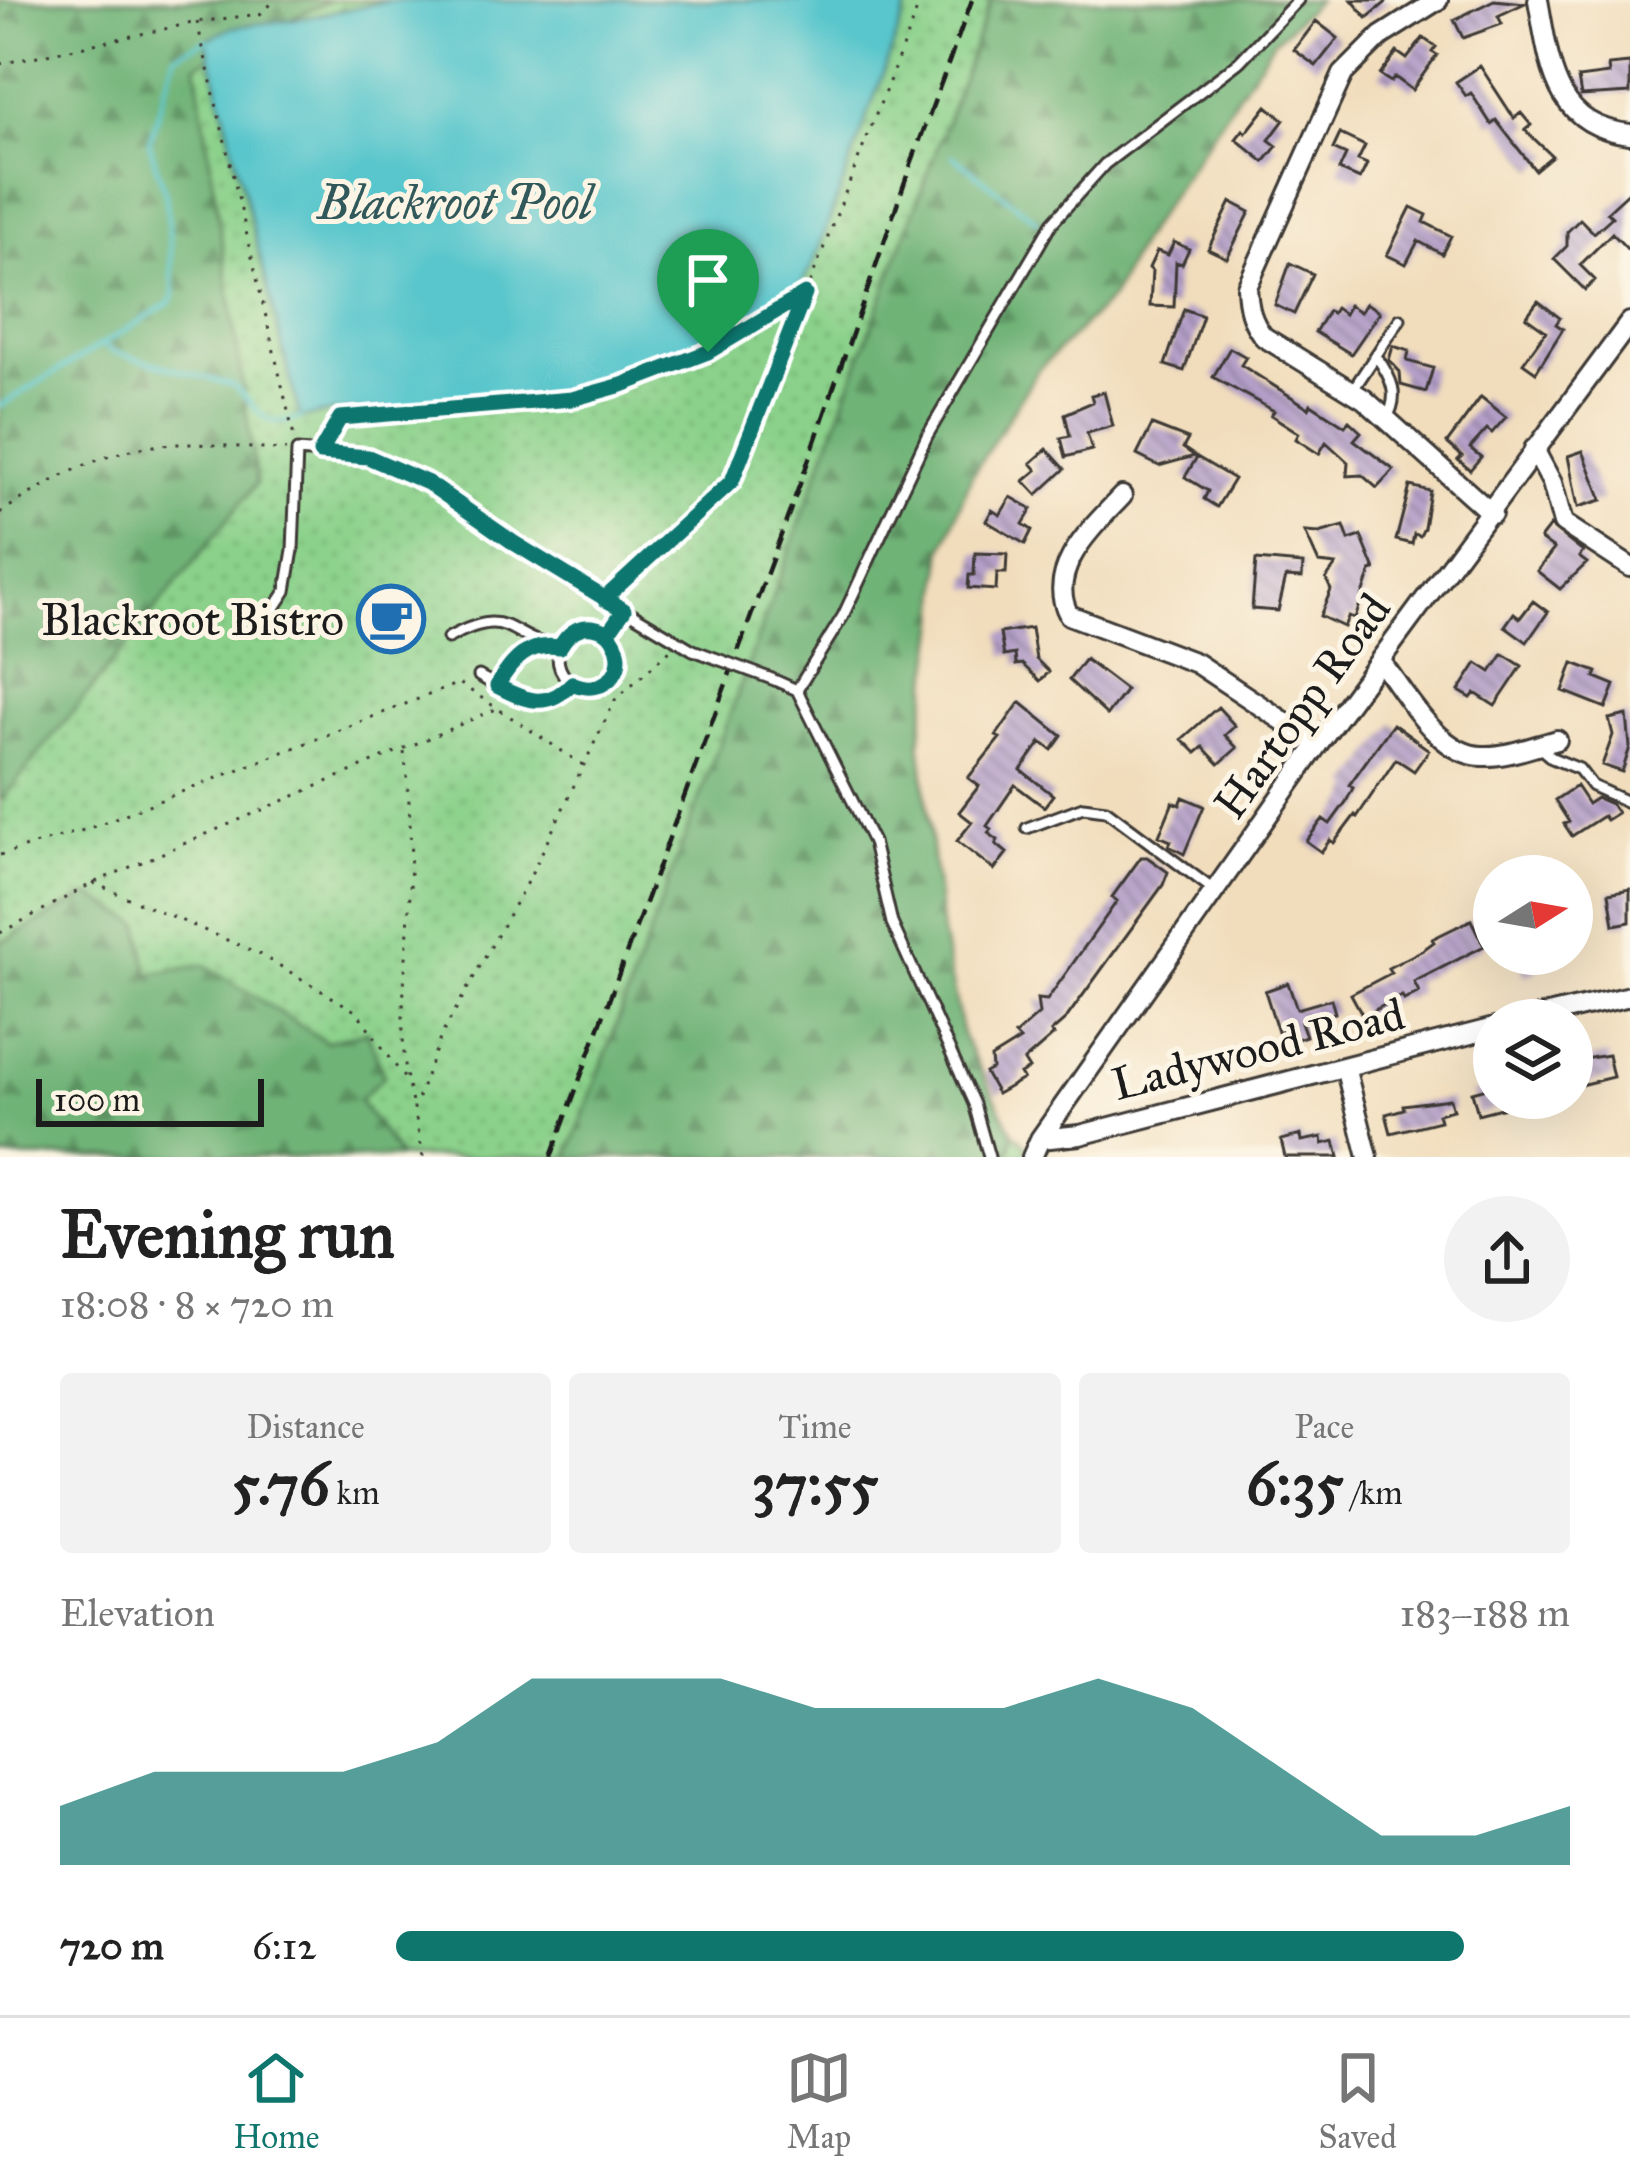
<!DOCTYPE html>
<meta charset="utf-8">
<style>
body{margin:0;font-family:"IM FELL Great Primer",serif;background:#f2f2f2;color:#222;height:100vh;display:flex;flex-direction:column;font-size:45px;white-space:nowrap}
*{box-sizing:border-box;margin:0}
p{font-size:39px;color:#767676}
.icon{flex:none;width:66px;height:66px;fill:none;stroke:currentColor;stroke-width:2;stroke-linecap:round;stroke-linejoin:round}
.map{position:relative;height:1157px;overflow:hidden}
.drawer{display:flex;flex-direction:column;background:#fff;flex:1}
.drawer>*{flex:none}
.needle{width:78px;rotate:79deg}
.buttons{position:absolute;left:1473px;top:855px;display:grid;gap:24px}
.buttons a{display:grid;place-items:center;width:120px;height:120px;border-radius:50%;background:#fff;box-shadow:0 12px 48px #0002;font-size:60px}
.scale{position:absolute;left:36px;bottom:30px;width:228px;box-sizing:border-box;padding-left:12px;border:6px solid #1c1c1c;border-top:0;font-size:33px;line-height:42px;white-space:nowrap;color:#1c1c1c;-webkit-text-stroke:9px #fcf5e5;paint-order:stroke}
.pin{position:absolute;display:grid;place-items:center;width:102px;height:102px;color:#fff;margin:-123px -51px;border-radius:50% 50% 50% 0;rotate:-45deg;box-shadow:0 0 12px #0007}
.pin .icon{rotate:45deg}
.round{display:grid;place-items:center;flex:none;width:126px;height:126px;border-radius:63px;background:#f2f2f2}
.summary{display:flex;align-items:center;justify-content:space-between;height:204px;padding:0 60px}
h1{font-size:66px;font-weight:700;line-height:90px}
.stats{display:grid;grid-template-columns:repeat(3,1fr);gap:18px;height:204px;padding:12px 60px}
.stats div{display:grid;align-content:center;border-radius:12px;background:#f2f2f2;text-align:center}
.stats b{font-size:60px;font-weight:700}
.stats small{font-size:33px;font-weight:400}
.stats p{font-size:33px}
.chart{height:336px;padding:24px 60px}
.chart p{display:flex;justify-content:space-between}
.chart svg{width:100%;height:216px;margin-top:12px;fill:#0f766e;opacity:.7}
ul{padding:0 60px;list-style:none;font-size:39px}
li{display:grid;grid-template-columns:192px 144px 1fr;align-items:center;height:90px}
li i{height:30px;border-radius:15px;background:#0f766e}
.dock{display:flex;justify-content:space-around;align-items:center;height:168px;border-top:3px solid #e0e0e0;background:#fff;font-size:33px;color:#767676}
.dock a{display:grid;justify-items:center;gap:6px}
.dock .active{color:#0f766e}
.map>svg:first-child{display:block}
.grass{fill:url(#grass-dots);stroke:#547654;stroke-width:3}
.forest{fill:url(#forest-firs);stroke:#46684a;stroke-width:3}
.water{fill:#58c6cc;stroke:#3a7174;stroke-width:3}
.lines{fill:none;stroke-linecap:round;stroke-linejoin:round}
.stream{stroke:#58c6cc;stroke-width:4.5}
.building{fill:url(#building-back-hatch)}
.lane-casing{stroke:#3c3934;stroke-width:15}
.street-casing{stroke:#3c3934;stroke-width:24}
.path{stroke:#3c3934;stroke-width:3;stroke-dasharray:3 9;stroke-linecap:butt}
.lane{stroke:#fff;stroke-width:9}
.street{stroke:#fff;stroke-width:18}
.rail{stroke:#1c1c1c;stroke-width:4.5;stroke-dasharray:18 9;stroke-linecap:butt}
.lane-bridge-casing{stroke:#3c3934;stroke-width:15;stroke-linecap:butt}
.lane-bridge{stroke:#fff;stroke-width:9}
.route-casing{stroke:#fff;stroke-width:24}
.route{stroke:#0f766e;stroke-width:15}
.labels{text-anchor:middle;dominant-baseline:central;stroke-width:10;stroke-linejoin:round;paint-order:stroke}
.poi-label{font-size:45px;fill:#1c1c1c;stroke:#fcf5e5;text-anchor:end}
.street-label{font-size:45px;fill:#1c1c1c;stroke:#fcf5e5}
.water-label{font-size:48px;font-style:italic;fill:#31585a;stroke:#fcf5e5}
</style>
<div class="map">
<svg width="1630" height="1157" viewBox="0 0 1630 1157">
<defs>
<pattern id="grass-dots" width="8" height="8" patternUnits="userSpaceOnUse" patternTransform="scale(3)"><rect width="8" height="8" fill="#8bd18b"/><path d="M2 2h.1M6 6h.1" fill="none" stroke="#77b377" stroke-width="1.8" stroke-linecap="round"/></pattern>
<pattern id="forest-firs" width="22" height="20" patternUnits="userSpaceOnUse" patternTransform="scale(3)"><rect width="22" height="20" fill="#70b377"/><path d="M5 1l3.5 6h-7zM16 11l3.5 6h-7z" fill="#5b9161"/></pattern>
<pattern id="building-back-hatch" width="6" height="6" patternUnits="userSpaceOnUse" patternTransform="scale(3)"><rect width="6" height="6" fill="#b49fc8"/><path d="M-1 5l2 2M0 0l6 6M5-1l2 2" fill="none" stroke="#9281a2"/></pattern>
</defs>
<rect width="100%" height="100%" fill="#fcf5e5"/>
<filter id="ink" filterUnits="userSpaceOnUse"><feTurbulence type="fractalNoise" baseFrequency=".00833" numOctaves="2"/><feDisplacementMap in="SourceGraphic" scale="24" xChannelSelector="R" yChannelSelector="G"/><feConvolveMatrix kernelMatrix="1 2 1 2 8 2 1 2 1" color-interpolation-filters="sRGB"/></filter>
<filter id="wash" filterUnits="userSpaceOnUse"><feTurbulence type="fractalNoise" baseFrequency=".004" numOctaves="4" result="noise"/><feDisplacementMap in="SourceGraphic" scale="48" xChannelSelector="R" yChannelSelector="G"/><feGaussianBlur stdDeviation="2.7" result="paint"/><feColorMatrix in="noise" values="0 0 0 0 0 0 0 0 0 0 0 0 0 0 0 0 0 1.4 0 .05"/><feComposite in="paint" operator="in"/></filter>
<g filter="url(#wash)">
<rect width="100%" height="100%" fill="#f1ddbc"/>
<path class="grass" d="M0,0H1318L1273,42L1141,240L1111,298L1038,370L971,477L942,552L938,620L920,742L942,934L963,1037L1013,1133L1029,1147L1023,1157H0Z"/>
<path class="forest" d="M0,0H331L196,65L257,483L0,802Z
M991,0H1318L1273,42L1141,240L1111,298L1038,370L971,477L942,552L938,620L920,742L930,832L942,934L963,1037L1013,1133L1010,1153L989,1157H568Z
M89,895L140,924L148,974L205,965L326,1042L367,1031L384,1076L359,1100L400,1157H0V943Z"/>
<path class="water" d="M391,0H910L814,262L799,289L722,340L681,354L679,360L585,391L409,409L333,412L300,418L206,40L233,27L304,18Z"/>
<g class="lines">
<path class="stream" d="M953,156L1037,221
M103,345L113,352L232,385C256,403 261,433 300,418
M0,406L170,303L174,296L166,196L149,143L175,55L206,40"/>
</g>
<g id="blocks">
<path class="building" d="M1352,0H1389L1367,18Z
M1494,0L1525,3L1498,16L1502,24L1463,38L1454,20Z
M1316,21L1338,38L1316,66L1294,50Z
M1423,38L1436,47L1432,52L1437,55L1412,90L1395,77L1391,82L1380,75L1397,52L1407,59Z
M1630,63V93L1581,96L1578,78L1609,74L1608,65Z
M1480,66L1514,118L1521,113L1531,125L1525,130L1552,156L1535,170L1496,120L1491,124L1471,93L1466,96L1456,82Z
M1267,106L1284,120L1269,140L1277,146L1264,162L1236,139L1243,130L1246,133Z
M1340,134L1365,146L1358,160L1367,164L1360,179L1339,170L1346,155L1333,149Z
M1630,191V252L1612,233L1580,265L1595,280L1585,290L1554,259L1567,246V232L1580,219L1594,233L1612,217L1607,212Z
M1231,202L1250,212L1227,258L1208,249Z
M1411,207L1427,215L1424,222L1451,236L1442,254L1418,241L1406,264L1387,255Z
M1174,242L1189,249L1182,264L1176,262L1174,307L1150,306L1152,271L1149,268L1157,251L1168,255Z
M1290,263L1313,274L1294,314L1275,305Z
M1538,301L1560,318L1556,324L1563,329L1536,372L1523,363L1546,331L1526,317Z
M1366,303L1380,312L1351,354L1315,332L1328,311L1332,313L1335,308L1344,314L1349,305L1360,312Z
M1184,309L1203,316L1184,371L1165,365Z
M1393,346L1409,351L1407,361L1433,368L1426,392L1401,385L1400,372L1389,360Z
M1230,348L1246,357L1241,365L1309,408L1311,404L1345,426L1349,421L1361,432L1354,440L1394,470L1377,488L1362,475L1347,476L1348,462L1326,442L1319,454L1296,439L1299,433L1271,415L1274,411L1213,377Z
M1104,392L1113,426L1087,433L1092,450L1066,457L1061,438L1070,436L1065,414L1093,402L1091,395Z
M1481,397L1506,417L1492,433L1487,429L1470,448L1481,457L1470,470L1458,460L1462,456L1447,443Z
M1152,425L1188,439L1183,448L1195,456L1159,466L1137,455Z
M1047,449L1065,469L1037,495L1024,481L1037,470L1031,463Z
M1583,451L1602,500L1578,507L1568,456Z
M1197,457L1234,479L1217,507L1204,499L1208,491L1185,477Z
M1410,486L1430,491L1424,528L1420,536L1414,534L1412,544L1396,540Z
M1011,497L1032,509L1023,524L1032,530L1025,544L986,521L992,510L1000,515Z
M1344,526L1349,540L1361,536L1375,570L1371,571L1355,619L1348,617L1344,627L1320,616L1331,590L1326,579L1336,565L1319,563L1305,532L1319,533Z
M1550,526L1583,552L1579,557L1587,563L1560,589L1537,571L1554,549L1540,539Z
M975,553L1007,554L1006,573H997L996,590L968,588L969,575H974Z
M1256,560L1303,564L1302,578L1286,577L1278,611L1252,609Z
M1533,601L1548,612L1527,642L1505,626L1514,613L1520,618Z
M376,609L406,611L405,629L375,626Z
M1031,628L1036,659L1049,672L1040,681L1022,664L1016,665L1015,654L1004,656L1003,651L1000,633Z
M1503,654L1522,666L1495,706L1475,693L1471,698L1459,691L1477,663L1491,672Z
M1085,659L1126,690L1107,715L1069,680Z
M1573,663L1597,672L1595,677L1615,685L1606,708L1563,691Z
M1020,702L1062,736L1052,750L1041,742L1021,770L1053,795L1044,807L1015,785L987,826L991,829L988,833L998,840L996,844L1007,853L994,870L957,841L972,822L959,812L979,786L968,778L1000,738L996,736Z
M1218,707L1235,726L1225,735L1237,748L1219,764L1203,747L1196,753L1182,739Z
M1627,715L1630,747L1622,772L1602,765L1613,735L1609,719Z
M1393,724L1429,750L1414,771L1396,759L1357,817L1355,815L1334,843L1330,840L1321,852L1306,841L1323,819L1330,824L1346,802L1353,788L1349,785Z
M1576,786L1588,804L1597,798L1611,804L1617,813L1606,820L1603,816L1572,836L1564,824L1569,822L1555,800Z
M1183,797L1204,806L1184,854L1169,846L1171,841L1159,836L1173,802L1180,805Z
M1141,857H1147L1168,872L1163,885L1065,1020L1051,1032L1054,1035L1024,1061L1029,1069L1020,1074L1023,1079L997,1094L985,1073L992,1069L991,1058L1020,1040L1015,1035L1039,1014L1037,999L1047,1000L1117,901L1112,897Z
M1630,889V922L1614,925L1609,893Z
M1471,920L1484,946L1414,982L1419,992L1404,1000L1402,996L1363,1016L1351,994L1391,973L1388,968L1423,950L1434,942L1432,939Z
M1518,954H1533L1538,972L1524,976Z
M1288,983L1297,1009L1331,999L1335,1013L1301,1022L1306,1036L1294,1040L1290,1028L1278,1032L1265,991Z
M1608,1055L1613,1077L1572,1087V1061Z
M1494,1086V1098H1524V1102L1478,1114L1472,1092Z
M1450,1099L1453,1110L1438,1114L1440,1121L1391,1133L1386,1114L1404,1109L1403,1105Z
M1301,1135L1302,1141L1322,1137L1323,1144L1335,1141L1339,1157H1285L1281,1140Z"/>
</g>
</g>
<g filter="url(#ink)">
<use href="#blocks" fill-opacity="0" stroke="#3c3934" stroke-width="3"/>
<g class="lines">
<defs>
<path id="lane" d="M1376,356C1391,377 1401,396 1386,419
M1352,391L1400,319
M263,626L286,591L293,550L297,451L368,457L428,483L514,543L693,650
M558 657a31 31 0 1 1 62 0a31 31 0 1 1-62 0Z
M448,638C513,603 504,639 560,647
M479,676C512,694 542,716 572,683
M772,679L797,690L873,842L892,923L974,1104L989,1157
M497,686L513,661L543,645
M797,690L843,616L927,436L1052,223L1105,164L1239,62L1298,0
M1537,745L1552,758L1579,769L1592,786L1630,803
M1027,828L1083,807L1106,810L1215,891"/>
<path id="street" d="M1438,0L1381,36L1343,74L1247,287C1248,306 1251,322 1264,337L1364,399L1492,514
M1538,0C1550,64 1553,126 1630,134
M1534,449L1552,483L1563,523L1630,567
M1122,496C1094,526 1044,570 1069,615L1196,663L1318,744
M1382,663C1406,694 1439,756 1483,756C1507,757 1534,746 1557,740
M1526,1020L1630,996
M1345,1067L1368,1157
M1040,1139L1080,1135L1494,1028
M1032,1157L1040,1139L1318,744L1630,322"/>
</defs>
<use href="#lane" class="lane-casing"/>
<use href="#street" class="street-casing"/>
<path class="path" d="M197,22L295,441
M0,64L197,22L260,14L276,0
M325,443L340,418L539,404L599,392L708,352L804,295
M0,513C47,482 97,453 154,446C196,440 243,449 286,450
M615,589L732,481L921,0
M404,752C411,803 412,859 409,911C406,976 395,1043 413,1106
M0,855L87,829L459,683L583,765
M93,883L260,954L357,1012L405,1079
M0,933L93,883L496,709
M423,1157L414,1108L441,1036L532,873L615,700L670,650"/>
<use href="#lane" class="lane"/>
<use href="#street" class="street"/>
<path class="rail" d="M551,1157L804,473L911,164L972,0"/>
<defs>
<path id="lane-bridge" d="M693,650L772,679"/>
</defs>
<use href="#lane-bridge" class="lane-bridge-casing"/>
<use href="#lane-bridge" class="lane-bridge"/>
</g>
</g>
<g class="lines" filter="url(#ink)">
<defs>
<path id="route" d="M708,352L622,385L572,399L340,418L320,453L368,457L428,483L514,543L624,610L608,633C635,661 608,700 572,683C548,710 526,701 497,686C512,660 528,642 560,647C571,627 588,621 608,633L624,610L604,599L732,481L805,294L708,352"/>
</defs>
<use href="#route" class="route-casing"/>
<use href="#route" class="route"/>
</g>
<defs>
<symbol id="cafe-ring" viewBox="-11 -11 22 22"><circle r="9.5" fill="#fcf5e5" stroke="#1f6fb2" stroke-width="1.5"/><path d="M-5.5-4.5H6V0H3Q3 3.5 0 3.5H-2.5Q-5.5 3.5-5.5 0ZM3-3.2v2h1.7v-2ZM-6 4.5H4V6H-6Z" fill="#1f6fb2"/></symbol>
</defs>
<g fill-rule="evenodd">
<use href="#cafe-ring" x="353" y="581" width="76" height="76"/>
</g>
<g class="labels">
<g class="poi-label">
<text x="344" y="619">Blackroot Bistro</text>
</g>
<g class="street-label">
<text transform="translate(1302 706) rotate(-54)">Hartopp Road</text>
<text transform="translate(1258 1049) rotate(-14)">Ladywood Road</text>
</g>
<g class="water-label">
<text x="455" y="202">Blackroot Pool</text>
</g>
</g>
</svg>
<div class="buttons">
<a><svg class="needle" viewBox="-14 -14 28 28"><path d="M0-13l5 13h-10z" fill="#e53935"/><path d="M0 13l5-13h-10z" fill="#767676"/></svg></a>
<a><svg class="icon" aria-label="layers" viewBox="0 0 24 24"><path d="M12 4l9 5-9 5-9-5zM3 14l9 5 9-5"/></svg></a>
</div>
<div class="scale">100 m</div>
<div class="pin" style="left:708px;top:352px;background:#1e9e55"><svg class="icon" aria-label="arrive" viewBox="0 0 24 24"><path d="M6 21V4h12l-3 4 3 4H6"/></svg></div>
</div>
<section class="drawer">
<div class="summary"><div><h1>Evening run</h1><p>18:08 · 8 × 720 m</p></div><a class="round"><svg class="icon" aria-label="share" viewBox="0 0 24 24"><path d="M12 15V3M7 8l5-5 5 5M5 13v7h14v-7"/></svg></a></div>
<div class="stats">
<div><p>Distance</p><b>5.76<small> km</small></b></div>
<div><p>Time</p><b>37:55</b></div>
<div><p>Pace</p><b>6:35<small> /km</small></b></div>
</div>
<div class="chart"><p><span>Elevation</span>183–188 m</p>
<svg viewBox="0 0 160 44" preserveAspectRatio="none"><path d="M0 44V32L10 25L20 25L30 25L40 19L50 6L60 6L70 6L80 12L90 12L100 12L110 6L120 12L130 25L140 38L150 38L160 32V44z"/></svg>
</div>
<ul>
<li><b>720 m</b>6:12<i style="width:91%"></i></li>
</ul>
</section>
<nav class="dock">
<a class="active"><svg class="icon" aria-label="home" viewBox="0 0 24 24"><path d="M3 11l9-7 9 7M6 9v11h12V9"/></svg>Home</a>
<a><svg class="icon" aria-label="map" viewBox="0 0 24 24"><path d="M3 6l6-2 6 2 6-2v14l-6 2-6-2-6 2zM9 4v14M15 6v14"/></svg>Map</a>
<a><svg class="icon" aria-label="saved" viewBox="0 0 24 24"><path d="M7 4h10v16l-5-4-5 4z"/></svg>Saved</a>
</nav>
